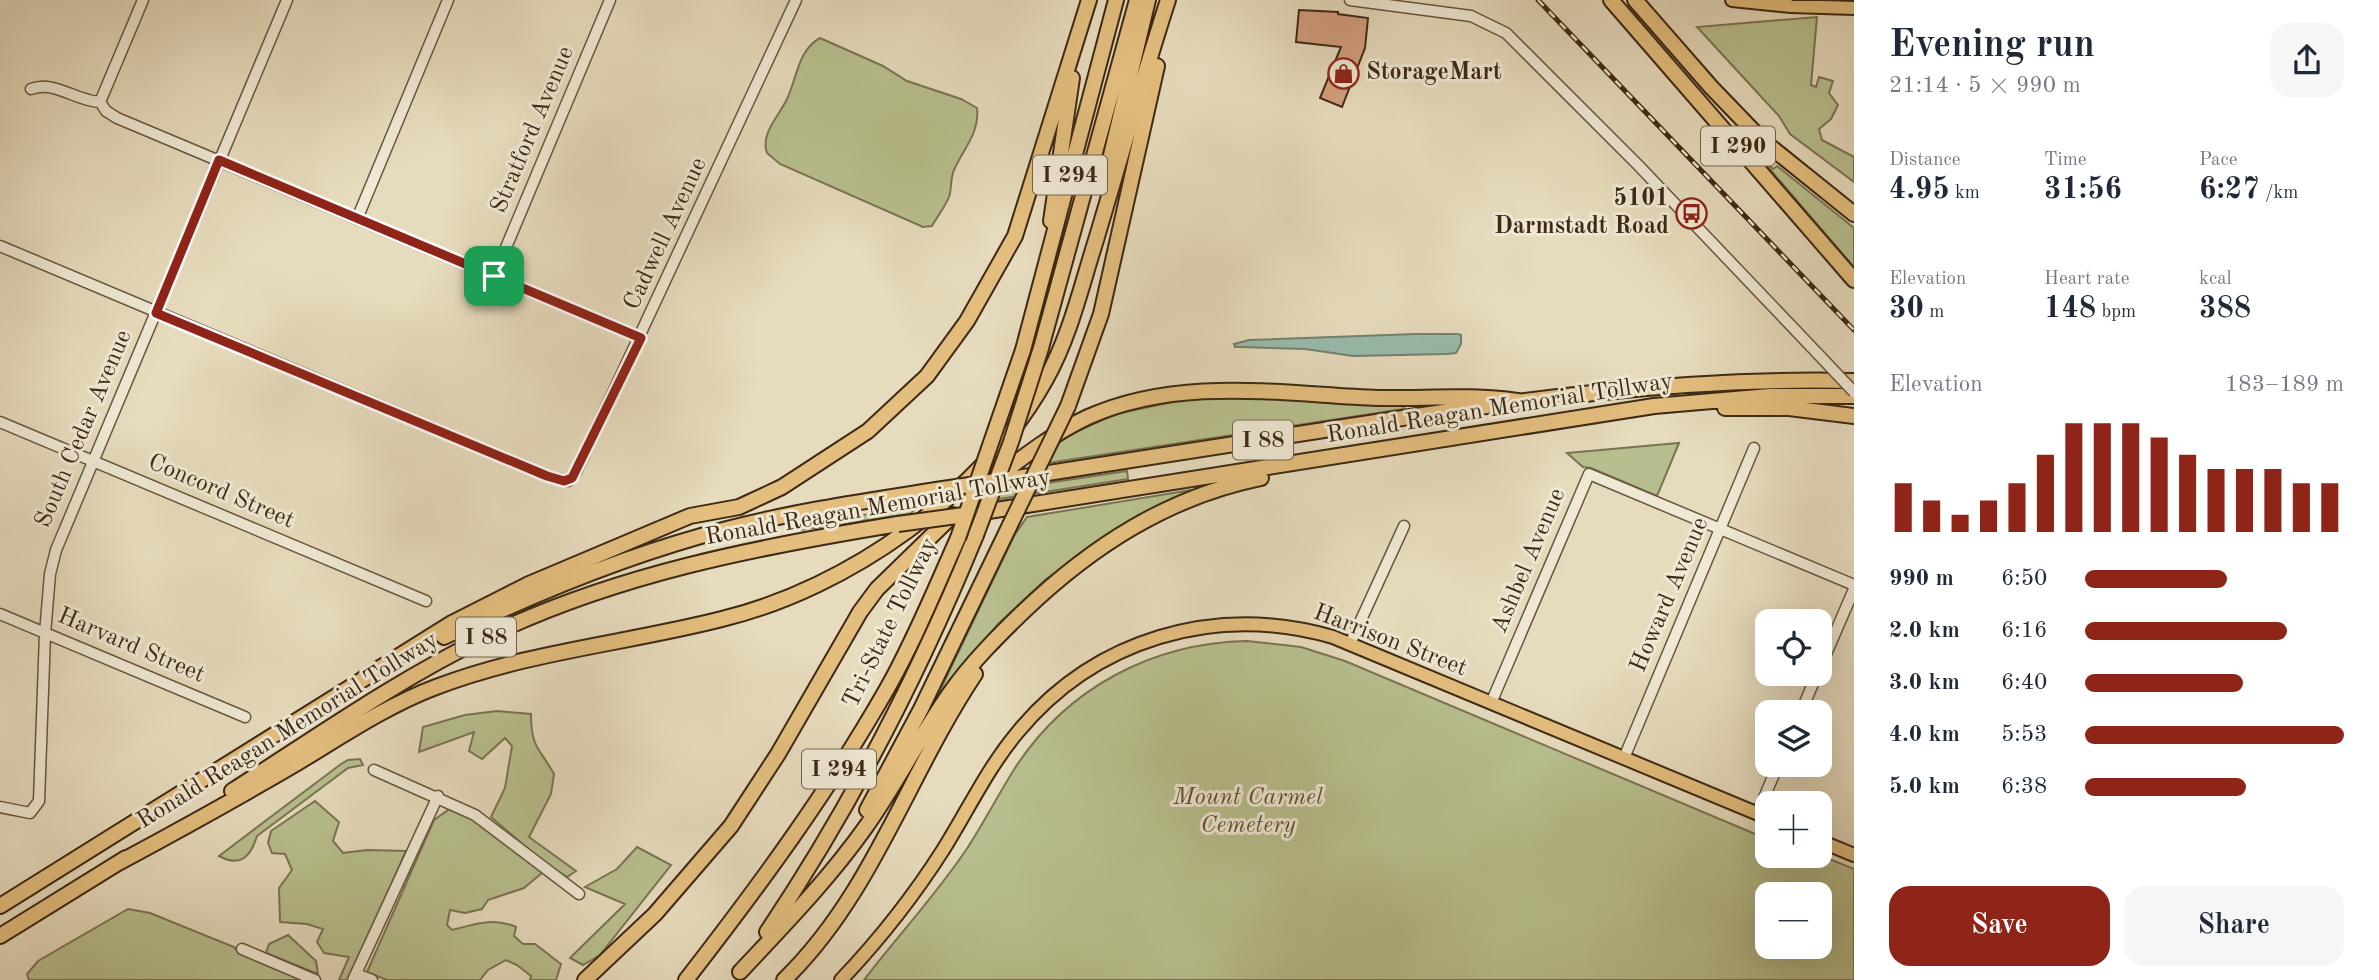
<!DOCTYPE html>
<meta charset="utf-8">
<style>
body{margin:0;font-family:"Old Standard TT",serif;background:#f6f6f7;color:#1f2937;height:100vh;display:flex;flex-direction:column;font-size:26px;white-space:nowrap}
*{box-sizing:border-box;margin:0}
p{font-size:23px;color:#747a83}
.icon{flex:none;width:38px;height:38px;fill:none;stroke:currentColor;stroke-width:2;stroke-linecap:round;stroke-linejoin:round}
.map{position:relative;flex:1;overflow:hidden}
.drawer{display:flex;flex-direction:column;background:#fff;width:525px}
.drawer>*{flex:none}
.fabs{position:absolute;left:1755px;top:609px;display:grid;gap:14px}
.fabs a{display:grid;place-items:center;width:77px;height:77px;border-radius:14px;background:#fff;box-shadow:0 7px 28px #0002;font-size:35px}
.pin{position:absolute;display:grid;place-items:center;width:60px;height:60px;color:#fff;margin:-30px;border-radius:14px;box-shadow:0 4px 10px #0006}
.round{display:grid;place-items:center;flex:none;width:74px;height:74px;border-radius:21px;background:#f6f6f7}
.headline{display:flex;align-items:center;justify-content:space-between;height:119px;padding:0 35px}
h1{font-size:38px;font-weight:800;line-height:52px}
.figures{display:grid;grid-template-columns:repeat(3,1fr);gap:10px;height:119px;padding:7px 35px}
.figures div{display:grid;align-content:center}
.figures b{font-size:30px;font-weight:800}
.figures small{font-size:19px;font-weight:400}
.figures p{font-size:19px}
.chart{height:196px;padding:14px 35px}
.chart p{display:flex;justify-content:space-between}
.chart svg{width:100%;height:126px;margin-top:7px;stroke:#8f2418;stroke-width:6}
.action{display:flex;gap:14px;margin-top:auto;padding:14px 35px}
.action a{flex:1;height:80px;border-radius:21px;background:#8f2418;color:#fff;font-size:28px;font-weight:800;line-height:80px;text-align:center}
.action a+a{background:#f6f6f7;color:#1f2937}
ul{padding:0 35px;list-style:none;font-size:23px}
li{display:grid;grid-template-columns:112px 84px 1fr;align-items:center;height:52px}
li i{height:18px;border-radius:9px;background:#8f2418}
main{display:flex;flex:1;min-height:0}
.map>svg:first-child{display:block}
.green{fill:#b8bf8e;stroke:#7a7452;stroke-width:2;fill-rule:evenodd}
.water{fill:#97bcab;stroke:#73816f;stroke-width:2}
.building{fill:#d29f7e;stroke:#3d2915;stroke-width:2}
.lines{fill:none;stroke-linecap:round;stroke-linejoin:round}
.minor-casing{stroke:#67563f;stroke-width:13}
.major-casing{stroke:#3d2915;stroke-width:16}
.highway-casing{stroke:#3d2915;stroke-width:18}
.minor{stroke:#efe8d4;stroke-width:10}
.major{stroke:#e3be7e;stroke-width:12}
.highway{stroke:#e3be7e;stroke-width:14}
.rail-casing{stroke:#3d2915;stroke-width:5}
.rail{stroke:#efe8d4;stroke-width:2.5;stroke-dasharray:8;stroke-linecap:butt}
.minor-bridge-casing{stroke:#67563f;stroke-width:13;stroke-linecap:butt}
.highway-bridge-casing{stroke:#3d2915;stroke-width:18;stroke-linecap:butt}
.minor-bridge{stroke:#efe8d4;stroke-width:10}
.highway-bridge{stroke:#e3be7e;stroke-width:14}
.route-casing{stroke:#fff;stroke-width:14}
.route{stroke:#8f2418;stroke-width:9}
.labels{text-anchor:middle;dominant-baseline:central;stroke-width:6;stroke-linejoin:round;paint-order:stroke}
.shield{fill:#efe8d4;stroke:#72624e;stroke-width:2}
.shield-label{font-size:23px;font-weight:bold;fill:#3d2915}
.poi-label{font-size:24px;font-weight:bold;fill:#3d2915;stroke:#efe8d4;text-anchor:start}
.street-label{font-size:24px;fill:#3d2915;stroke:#efe8d4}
.park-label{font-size:24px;font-style:italic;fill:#5c4e33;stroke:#efe8d4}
</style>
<main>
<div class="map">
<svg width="1854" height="980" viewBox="0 0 1854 980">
<rect width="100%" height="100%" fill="#e6dbbd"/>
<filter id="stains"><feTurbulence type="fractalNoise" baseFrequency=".00286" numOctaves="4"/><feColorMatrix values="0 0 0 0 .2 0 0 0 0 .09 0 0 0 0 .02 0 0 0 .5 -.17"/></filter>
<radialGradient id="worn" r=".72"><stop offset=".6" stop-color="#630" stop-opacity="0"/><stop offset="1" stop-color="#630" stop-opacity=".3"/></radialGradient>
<path class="green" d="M1817,17L1811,85L1816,87L1819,77L1833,81L1829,93L1838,105L1831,119L1819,129L1822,140L1854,157V182L1790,134L1779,116L1697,27Z
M820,38L883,66L907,81L961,99L977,108C980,133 963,149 954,170C950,179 952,188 949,197C945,207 937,217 932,226L923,227L780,164L767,153C760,134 779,116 787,99C797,78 798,50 820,38Z
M1770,166L1773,169L1777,166L1854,228V267L1768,167Z
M1234,396L1335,403L1403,404L1404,409L1048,463L1062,438L1116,414L1191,398Z
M1679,443L1657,496L1591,468L1583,467L1567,453Z
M1127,471L1128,479L980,502L994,491Z
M1191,490L1110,533L1045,580L998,624L934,703L1014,536L1027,517Z
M922,503L910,514L800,530V528Z
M1247,641L1301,647L1345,661L1767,839L1768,856L1820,855L1854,869V980H864C897,937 935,896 966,850C983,824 998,795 1015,768C1067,688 1152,643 1247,641ZM1768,894H1820V947H1768Z
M497,711L531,714C531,748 539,747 554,774L551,794L529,837L576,871L567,877L546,864L491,817L505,788L512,746L505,738L482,759L469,751L474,732L419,752L423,727L465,715Z
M360,759L363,765L348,768L257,836C251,856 241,868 219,856L341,764L348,760Z
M315,801L339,822L333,841L343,853L367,850L406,851L349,980H339L349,957L324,953L317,942L323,929L307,924L280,922L279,888L292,870L285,854L272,853L268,843L271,831Z
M451,808L476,819L543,872L524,888L488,900L482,909L465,913L450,910L447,925L452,930C475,924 494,917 516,927L514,936L523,944H535L561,964L556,980H530L531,976L517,965L506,960L488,970L480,980H387L367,972L434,820Z
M637,847L671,865L600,955L583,965L570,958L625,904L585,887L617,869Z
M128,909L150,913L234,947L239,953L302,980H29L27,974L38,961Z
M288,935L316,961L318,974L266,953L269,944Z"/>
<path class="water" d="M1416,334H1458L1461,335V344L1456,353L1447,354L1353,356L1305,349L1241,347H1235L1234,344L1249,340Z"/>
<path class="building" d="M1299,10L1338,12V14L1368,18L1365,48L1342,107L1320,98L1341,47L1296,42Z"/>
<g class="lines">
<defs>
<path id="minor" d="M1350,0L1471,16L1506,33L1638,165L1818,354
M31,89C54,80 76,101 100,102
M100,102L106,111L117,118L641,338
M100,102L143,0
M357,219L448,0
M0,246L547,476L568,481L576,472L796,0
M494,276L610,0
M0,422L426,601
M0,614L245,717
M1350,644L1404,526
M1820,668L1854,589
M1491,703L1589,474L1854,585
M1801,712L1817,674
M1624,758L1754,448
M374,770L475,815L579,894
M0,807L30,813L39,801L45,634L50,574L56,550L287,0
M1757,814L1778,765
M242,949L315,980
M356,974L372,980
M353,980L438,796"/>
<path id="major" d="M1732,0L1791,6L1854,8
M1820,841L1854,855
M841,980C879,940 913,897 943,850C967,812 987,769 1017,733C1094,639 1215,603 1333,637L1768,818"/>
<path id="highway" d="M1611,0L1854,280
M1635,0L1711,87L1762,140L1854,214
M1107,172L1148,0
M1051,221L1072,78
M1041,348L1137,0
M1023,350L1116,0
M1068,406L1101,314L1157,66
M1725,408H1789L1854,416
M995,479C1024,456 1054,433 1088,417C1180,376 1281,394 1378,398C1424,399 1471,394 1517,401
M1010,479C1123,461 1236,444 1350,426C1517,400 1684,377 1854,381
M964,515L1654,406L1770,396H1854
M444,637C535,593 629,554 727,529C796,511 866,501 936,490
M364,678L452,623L529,584L690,516L739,507L782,487L868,431L927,376L967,321L1015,236L1089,0
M232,791C315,738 397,680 486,637C616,574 757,547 898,524
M867,810L921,709L1010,525
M120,862C176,832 232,801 287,769C335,741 383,707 436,687C527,652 628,643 722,619C849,588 982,494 1046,379C1070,336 1081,287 1096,240C1120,160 1142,80 1168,0
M0,906L370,675
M767,932C851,807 919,674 976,535
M0,936L126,858
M740,972C783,926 828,880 865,828C896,785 919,737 950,693C971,663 997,637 1024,611C1092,546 1168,497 1261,478
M585,980L655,914L731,826L778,754L860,612L877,589L953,515
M686,980C759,886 829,791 888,687C915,639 936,587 958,538
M784,980C872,895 908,774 975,674"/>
</defs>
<use href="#minor" class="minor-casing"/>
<use href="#major" class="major-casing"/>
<use href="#highway" class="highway-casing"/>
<use href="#minor" class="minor"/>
<use href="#major" class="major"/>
<use href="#highway" class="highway"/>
<defs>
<path id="rail" d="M1538,0L1854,330"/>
</defs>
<use href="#rail" class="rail-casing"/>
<use href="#rail" class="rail"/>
<defs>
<path id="minor-bridge" d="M1818,354L1854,392"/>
<path id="highway-bridge" d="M936,490L1010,479
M898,524L964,515
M1010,525L1068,406
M976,535L1011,442L1041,348
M958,538L1023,350"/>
</defs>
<use href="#minor-bridge" class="minor-bridge-casing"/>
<use href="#highway-bridge" class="highway-bridge-casing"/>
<use href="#minor-bridge" class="minor-bridge"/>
<use href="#highway-bridge" class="highway-bridge"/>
</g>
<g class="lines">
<defs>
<path id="route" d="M219,160L641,338L572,478L564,481L547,476L156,313Z"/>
</defs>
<use href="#route" class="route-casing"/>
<use href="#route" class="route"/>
</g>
<defs>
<symbol id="shop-ring" viewBox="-11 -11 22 22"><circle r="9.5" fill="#efe8d4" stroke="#8f2418" stroke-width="1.5"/><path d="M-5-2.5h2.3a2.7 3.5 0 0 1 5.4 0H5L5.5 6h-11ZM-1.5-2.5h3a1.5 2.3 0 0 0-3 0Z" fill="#8f2418"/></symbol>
<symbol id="bus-ring" viewBox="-11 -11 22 22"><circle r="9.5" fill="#efe8d4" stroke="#8f2418" stroke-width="1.5"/><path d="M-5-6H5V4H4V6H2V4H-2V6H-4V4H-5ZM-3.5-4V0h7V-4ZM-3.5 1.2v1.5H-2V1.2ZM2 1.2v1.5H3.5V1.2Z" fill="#8f2418"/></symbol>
</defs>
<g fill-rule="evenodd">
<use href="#shop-ring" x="1326" y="56" width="35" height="35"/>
<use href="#bus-ring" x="1674" y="196" width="35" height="35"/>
</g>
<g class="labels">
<g class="shield">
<rect x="1701" y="126.5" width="74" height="39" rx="5"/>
<rect x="1033" y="155.5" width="74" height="39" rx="5"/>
<rect x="1233" y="420.5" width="60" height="39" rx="5"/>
<rect x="456" y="617.5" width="60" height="39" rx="5"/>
<rect x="802" y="749.5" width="74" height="39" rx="5"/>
</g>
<g class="shield-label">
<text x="1738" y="146">I 290</text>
<text x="1070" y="175">I 294</text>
<text x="1263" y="440">I 88</text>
<text x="486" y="637">I 88</text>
<text x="839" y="769">I 294</text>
</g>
<g class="poi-label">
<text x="1366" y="73">StorageMart</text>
<text x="1669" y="199" text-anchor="end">5101<tspan x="1669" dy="28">Darmstadt Road</tspan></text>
</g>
<g class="street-label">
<text transform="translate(533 130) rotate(-67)">Stratford Avenue</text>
<text transform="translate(666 234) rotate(-65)">Cadwell Avenue</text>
<text transform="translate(1500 409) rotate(-9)">Ronald Reagan Memorial Tollway</text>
<text transform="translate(84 429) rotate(-67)">South Cedar Avenue</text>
<text transform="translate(221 492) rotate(23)">Concord Street</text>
<text transform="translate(878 508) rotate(-10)">Ronald Reagan Memorial Tollway</text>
<text transform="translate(1529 561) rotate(-67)">Ashbel Avenue</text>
<text transform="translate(1670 595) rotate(-67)">Howard Avenue</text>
<text transform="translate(891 623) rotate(-64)">Tri-State Tollway</text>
<text transform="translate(1390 641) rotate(21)">Harrison Street</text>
<text transform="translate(131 646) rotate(23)">Harvard Street</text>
<text transform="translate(288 731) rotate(-32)">Ronald Reagan Memorial Tollway</text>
</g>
<g class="park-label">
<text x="1248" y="798">Mount Carmel<tspan x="1248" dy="28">Cemetery</tspan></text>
</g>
</g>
<rect width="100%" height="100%" filter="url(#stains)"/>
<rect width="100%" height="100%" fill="url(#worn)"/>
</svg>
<div class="fabs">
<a><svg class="icon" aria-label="locate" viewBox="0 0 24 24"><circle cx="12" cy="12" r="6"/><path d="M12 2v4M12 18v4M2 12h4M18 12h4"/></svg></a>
<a><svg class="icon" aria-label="layers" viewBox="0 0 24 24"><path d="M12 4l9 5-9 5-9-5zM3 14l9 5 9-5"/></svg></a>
<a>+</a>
<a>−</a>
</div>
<div class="pin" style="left:494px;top:276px;background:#1e9e55"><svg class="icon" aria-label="arrive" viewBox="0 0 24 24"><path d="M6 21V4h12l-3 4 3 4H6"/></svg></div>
</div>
<section class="drawer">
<div class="headline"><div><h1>Evening run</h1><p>21:14 · 5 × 990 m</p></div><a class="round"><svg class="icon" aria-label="share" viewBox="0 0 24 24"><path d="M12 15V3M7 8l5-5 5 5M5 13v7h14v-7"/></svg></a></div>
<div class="figures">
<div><p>Distance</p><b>4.95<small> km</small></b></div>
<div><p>Time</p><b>31:56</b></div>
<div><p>Pace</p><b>6:27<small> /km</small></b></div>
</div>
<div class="figures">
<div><p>Elevation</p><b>30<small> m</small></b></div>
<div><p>Heart rate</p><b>148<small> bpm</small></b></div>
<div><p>kcal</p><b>388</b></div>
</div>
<div class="chart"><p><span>Elevation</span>183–189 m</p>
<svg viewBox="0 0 160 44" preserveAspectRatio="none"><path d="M5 44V27M15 44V33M25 44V38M35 44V33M45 44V27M55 44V17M65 44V6M75 44V6M85 44V6M95 44V11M105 44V17M115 44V22M125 44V22M135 44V22M145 44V27M155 44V27"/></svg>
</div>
<ul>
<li><b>990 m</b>6:50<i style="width:55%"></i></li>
<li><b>2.0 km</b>6:16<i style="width:78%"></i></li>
<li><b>3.0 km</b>6:40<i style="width:61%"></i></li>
<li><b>4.0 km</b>5:53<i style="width:100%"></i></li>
<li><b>5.0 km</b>6:38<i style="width:62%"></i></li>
</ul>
<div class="action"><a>Save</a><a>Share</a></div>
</section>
</main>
